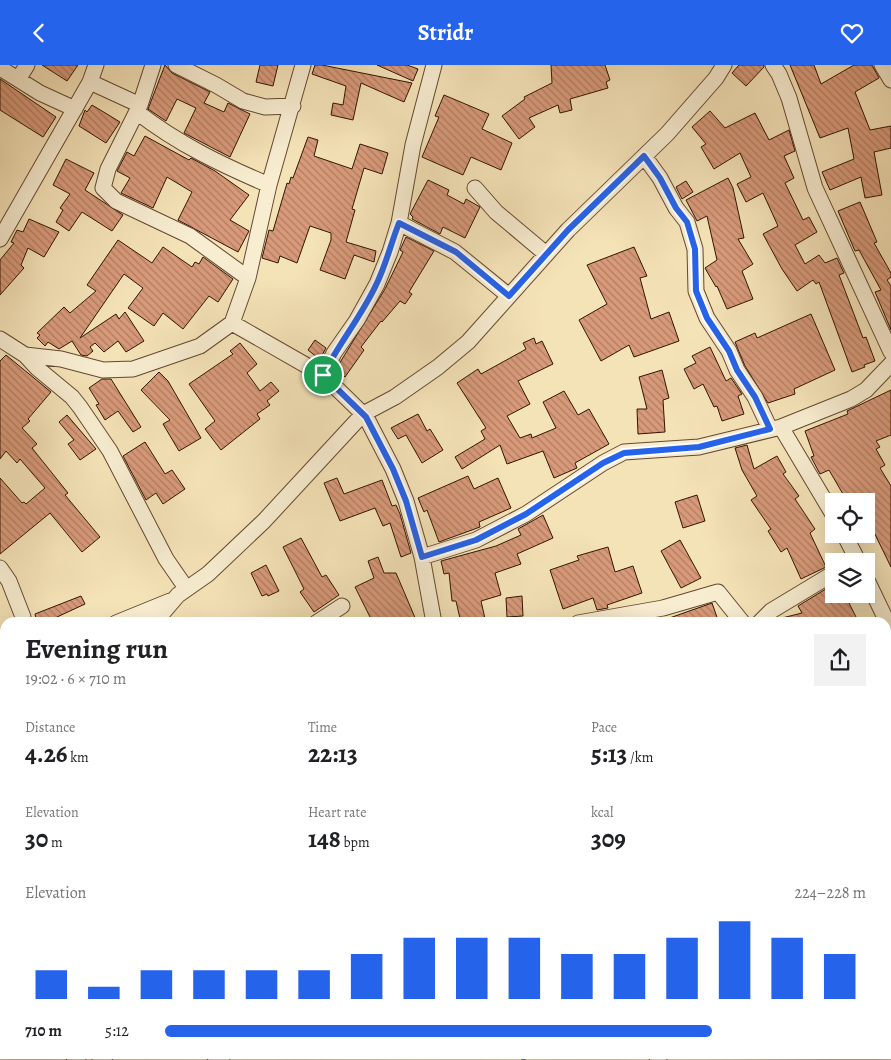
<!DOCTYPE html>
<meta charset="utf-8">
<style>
body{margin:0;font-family:Alegreya,serif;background:#f2f2f2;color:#202124;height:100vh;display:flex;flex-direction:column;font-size:19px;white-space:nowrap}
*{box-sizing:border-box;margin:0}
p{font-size:16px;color:#757577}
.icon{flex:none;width:28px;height:28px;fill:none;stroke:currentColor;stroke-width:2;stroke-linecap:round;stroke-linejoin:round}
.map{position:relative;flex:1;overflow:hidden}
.panel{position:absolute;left:0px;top:552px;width:891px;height:442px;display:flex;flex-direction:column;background:#fff;border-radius:15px 15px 0 0;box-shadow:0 5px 20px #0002}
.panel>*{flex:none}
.fabs{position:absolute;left:825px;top:428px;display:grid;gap:10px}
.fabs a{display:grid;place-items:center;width:50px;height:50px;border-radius:0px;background:#fff;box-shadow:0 5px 20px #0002;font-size:25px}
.pin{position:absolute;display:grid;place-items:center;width:42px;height:42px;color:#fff;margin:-21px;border:2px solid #fff;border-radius:50%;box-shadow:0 1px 5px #0007}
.round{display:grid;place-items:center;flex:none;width:52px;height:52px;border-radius:0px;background:#f2f2f2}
.head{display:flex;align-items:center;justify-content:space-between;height:85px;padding:0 25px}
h1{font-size:28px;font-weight:600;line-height:38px}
.figures{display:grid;grid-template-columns:repeat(3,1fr);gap:8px;height:85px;padding:5px 25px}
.figures div{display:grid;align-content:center}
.figures b{font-size:25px;font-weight:600}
.figures small{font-size:14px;font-weight:400}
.figures p{font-size:14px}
.chart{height:140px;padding:10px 25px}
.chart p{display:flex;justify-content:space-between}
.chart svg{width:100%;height:90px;margin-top:5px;stroke:#2563eb;stroke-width:6}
ul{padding:0 25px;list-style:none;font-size:16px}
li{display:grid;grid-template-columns:80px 60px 1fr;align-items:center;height:38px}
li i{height:12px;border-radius:6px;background:#2563eb}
header{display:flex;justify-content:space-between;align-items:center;height:65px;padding:0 25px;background:#2563eb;color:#fff;font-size:22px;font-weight:600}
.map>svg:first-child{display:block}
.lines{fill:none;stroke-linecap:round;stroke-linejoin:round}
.stream{stroke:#727a67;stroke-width:4}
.building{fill:url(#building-back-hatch);stroke:#321402}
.street-casing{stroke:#634830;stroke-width:17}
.street{stroke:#f8edd1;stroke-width:15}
.route-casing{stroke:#fff;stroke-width:10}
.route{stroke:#2563eb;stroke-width:6}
</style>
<header><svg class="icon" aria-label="back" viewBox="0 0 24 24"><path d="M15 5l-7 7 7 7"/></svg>Stridr<svg class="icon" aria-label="heart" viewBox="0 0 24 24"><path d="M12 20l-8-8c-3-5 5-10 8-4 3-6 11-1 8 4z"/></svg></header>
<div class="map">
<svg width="891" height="995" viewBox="0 0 891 995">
<defs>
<pattern id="building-back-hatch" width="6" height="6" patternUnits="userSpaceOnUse" patternTransform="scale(1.25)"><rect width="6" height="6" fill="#d89a7a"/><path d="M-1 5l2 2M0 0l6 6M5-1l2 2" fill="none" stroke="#b07c62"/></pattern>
</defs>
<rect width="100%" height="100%" fill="#f5e3b8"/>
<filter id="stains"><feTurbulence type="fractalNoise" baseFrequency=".004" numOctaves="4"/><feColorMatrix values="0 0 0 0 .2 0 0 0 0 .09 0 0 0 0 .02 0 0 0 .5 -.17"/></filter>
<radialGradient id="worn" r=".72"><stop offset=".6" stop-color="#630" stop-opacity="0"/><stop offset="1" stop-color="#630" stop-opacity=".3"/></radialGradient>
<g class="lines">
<path class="stream" d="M886,716L891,713
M523,995L526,990"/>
</g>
<path class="building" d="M42,0H78L67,16Z
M165,0L172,8L210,27L204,38L224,47L228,38L250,49L230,92L184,68L196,43L177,34L166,56L148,44Z
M260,0H278L273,21L256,17Z
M315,0H322L412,18L404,37L361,18L353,55L331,50L333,38L343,40L346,21L312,9Z
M377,0H407L418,4L413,16Z
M551,0H605L610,15L606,17L608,23L570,34L572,45L560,48L558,40L529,53L535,62L519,74L502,51L525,34L524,32L552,18Z
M739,0H764V2L746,21L732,8Z
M790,0H814L821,19L854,0H872L879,13L855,27L870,65L891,61V83L874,87L882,130L865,133L861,112L830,125L822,107L854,94L848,63L820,73Z
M0,14L56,52L43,72L0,45Z
M444,30L489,49L482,64L512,78L501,105L471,92L463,110L422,92L439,52L435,51Z
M92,40L120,57L106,78L79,61L85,45L87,47Z
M710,46L725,63L755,48L769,75L789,65L795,86L784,91L794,113L785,118L803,155L809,152L817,167L795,180L805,199L819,190L825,198L837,193L844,208L839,210L852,244L863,273L866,272L875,296L864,300L865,302L852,307L819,217L816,219L813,215L797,226L782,204L763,169L778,161L763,128L746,137L737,119L751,112L740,88L714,104L701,82L706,79L692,62Z
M145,71L189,95L191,93L215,106L249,130L230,155L249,166L238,187L178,155L192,127L167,112L153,143L121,128L130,113L117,106L127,87L134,91Z
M308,72L318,75L314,91L352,104L360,79L388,88L382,109L364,103L352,144L355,145L346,177L376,186L374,197L354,190L345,214L320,205L331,175V168L310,161L297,198L280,191L278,198L262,193L269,165L273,166L287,118L289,119L291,112L293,113Z
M66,94L94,108L85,125L123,150L112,166L82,147L69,166L56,157L63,145L60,143L70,129L53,120Z
M728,113L733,123L744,173L738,174L753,199L742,206L753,234L727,244L717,221L716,222L705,203L717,195L707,151L697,156L686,135Z
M428,115L449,125L447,130L464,139L466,134L480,142L465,173L443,162L440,169L412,154L413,152L410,149Z
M686,116L693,127L682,134L676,122Z
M860,137L877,177L874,178L891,208V212L887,215L891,221V265L875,227L881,225L859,185L855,186L838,146Z
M29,154L59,167L44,192L28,183L21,200L24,203L0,230V195L14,178L11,177L17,165L23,167Z
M406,172L434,186L409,227L412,229L405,239L400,236L382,257L381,256L361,282L364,285L345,312L336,304L385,224L403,187L400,185Z
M118,175L152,198L163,182L192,202L195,197L199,199L203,192L233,214L218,237L209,231L183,264L163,248L154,261L128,243L143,223L124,209L80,273L116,249L119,254L125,247L144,276L126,287L118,276L104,287L95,278L90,282L93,286L87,291L81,290L72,276L59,284L48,277L45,281L37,273L40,270L37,268L64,242L70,248L96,226L87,220Z
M634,182L647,211L640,213L651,254L669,247L679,276L634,292L629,280L601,296L579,255L607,239L587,200Z
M811,249L835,305L794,324L795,329L768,338L745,301L735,277L755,268L757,273Z
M534,273L536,279L542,276L553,299L518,316L530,339L507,351L520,373L531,369L532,373L556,363L543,337L564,326L578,350L589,344L609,379L575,398L577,403L554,413L543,386L507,399L500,380L462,404L455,392L485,374L481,366L486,363L457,318L478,304L481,309L521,287L526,284L523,278Z
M315,275L326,283L321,292L319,291L318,293L308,285Z
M240,278L257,299L247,308L260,326L271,317L279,326L267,336L270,340L257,349L260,354L221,385L205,364L215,356L189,319L233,289L230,286Z
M710,282L726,316L731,313L742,329L738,331L744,349L722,356L717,341L714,342L703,319L694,324L684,304L696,298L692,291Z
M6,290L51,327L28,354L30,356L22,363L37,379L32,383L68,428L65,430L100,472L82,487L50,448L0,489V413L22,438L24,437L26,439L45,423L20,394L17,398L6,386L0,394V296Z
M662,305L669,333L663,335L665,367L638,369L637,344H647L639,312Z
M159,307L168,316L201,373L179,386L163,359L170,355L141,325Z
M102,314H111L141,362L133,367L118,346L105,355L96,340L99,339L89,323Z
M891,325V370L876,376L880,382L876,384L885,400L880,403L891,421V502L866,451V436H847L829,405L820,409L811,392L814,391L805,366L848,349L847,346Z
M418,349L427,366L430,364L443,385L422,398L406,370L398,374L391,363Z
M67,350L96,384L80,395L68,379L74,375L59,357Z
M145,377L165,409L172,405L185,424L163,439L156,428L146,435L123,391Z
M747,380L754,404L777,391L786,407L783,409L799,431L795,434L815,464L810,468L826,502L801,514L787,483L781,487L768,466L771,464L751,435L757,431L742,405L735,383Z
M468,411L474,424L498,413L511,443L479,457L480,462L439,477L427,445L424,447L418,433Z
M337,413L344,429L382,415L392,441L396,440L400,449L411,488L401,492L390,458L383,461L375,443L340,456L324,418Z
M697,430L705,456L683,463L675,437Z
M543,450L553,473L517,489L521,499L495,508L501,530L481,536L486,558H461L456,536H452L449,508L444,509L441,496L496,481L521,470L518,464Z
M301,473L322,512L326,510L339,530L314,547L300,527L304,524L283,482Z
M680,475L701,513L681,523L661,486Z
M608,482L615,507L633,501L642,528L607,540L608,543L597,545L593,533L563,544L550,505L579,495L577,491Z
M378,492L384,508H396L416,555L410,558H373L355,522L374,513L368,496Z
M266,500L279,526L268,531L267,529L262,531L251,508Z
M834,519V529H863L849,538L859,558H779L778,554L802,548L798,541Z
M81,531L85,539L57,552L58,555L37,558L35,549Z
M522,531L523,551L507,552L506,533Z
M712,538L719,558H662L661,556Z"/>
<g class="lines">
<defs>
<path id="street" d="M153,0L140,40L108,104L103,123L116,136L190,171L248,213
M176,0L216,20L243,36L265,42L293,41
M773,0L779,9L789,33L815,123L891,287
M882,0L891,15
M0,3L40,28L75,44
M19,13L27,0
M90,17L140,40
M137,47C178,79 222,100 269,120
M644,91L660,113L676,143L687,157L695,184L696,226L707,253L729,286L737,305L755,332L770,364
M475,123L496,147L546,189
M399,158L455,187L509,231
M0,174L90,17L96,0
M232,258L323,310L366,352L393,404L406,436L422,492L434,558
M0,274L25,290L37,303L72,332L80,342L110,386L166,494L186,523
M25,290L61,294L103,305L133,304L200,281L232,258L248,213L269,120L303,0
M323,310L334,288L357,255L377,219L390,187L399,158L413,80L434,0
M781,362L834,451
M844,469L858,496
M422,492L476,475L526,449L603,398L624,387L699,382L781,362L851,334L866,325L891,299
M0,503L9,516L23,552L22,558
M866,513L891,565
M116,558L170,536
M154,558L178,530L208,509L264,456L363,349L395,332L438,302L468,277L568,165L667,69L716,13L724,0
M316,558L342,541
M578,558L663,543L718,527L743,558
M759,558L771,546L834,508
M0,620L5,614
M0,772L5,773
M0,930L5,933
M886,946L891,952
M73,990L78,995
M214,990L222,995
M656,990L659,995
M100,995L106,990"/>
</defs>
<use href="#street" class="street-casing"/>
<use href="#street" class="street"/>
</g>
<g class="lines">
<defs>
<path id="route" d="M644,91L660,113L676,143L687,157L695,184L696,226L707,253L729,286L737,305L755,332L770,364L699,382L624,388L603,398L526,449L476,475L422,492L406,436L393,404L366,352L323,310C339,278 361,252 376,220C386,200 391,178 399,158L456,187L509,231L568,165Z"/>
</defs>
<use href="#route" class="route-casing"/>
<use href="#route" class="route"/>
</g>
<rect width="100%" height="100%" filter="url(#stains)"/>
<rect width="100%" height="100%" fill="url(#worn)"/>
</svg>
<div class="fabs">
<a><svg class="icon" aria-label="locate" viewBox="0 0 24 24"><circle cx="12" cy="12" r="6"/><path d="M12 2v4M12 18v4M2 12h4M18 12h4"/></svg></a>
<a><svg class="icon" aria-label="layers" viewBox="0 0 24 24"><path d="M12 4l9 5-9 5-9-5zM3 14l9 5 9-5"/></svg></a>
</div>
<div class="pin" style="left:323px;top:310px;background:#1e9e55"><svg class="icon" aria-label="arrive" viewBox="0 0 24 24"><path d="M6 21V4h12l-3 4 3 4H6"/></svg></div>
<section class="panel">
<div class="head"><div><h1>Evening run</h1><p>19:02 · 6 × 710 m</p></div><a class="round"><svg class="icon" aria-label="share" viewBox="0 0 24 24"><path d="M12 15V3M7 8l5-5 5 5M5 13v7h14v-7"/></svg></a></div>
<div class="figures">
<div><p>Distance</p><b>4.26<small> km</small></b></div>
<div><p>Time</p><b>22:13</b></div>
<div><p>Pace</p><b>5:13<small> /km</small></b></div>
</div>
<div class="figures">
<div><p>Elevation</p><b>30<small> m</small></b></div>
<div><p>Heart rate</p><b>148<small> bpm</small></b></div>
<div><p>kcal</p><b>309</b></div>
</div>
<div class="chart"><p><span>Elevation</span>224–228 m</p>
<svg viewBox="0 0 160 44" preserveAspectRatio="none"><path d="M5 44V30M15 44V38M25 44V30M35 44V30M45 44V30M55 44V30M65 44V22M75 44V14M85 44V14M95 44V14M105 44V22M115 44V22M125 44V14M135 44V6M145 44V14M155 44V22"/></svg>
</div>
<ul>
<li><b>710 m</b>5:12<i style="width:78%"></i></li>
</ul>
</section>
</div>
